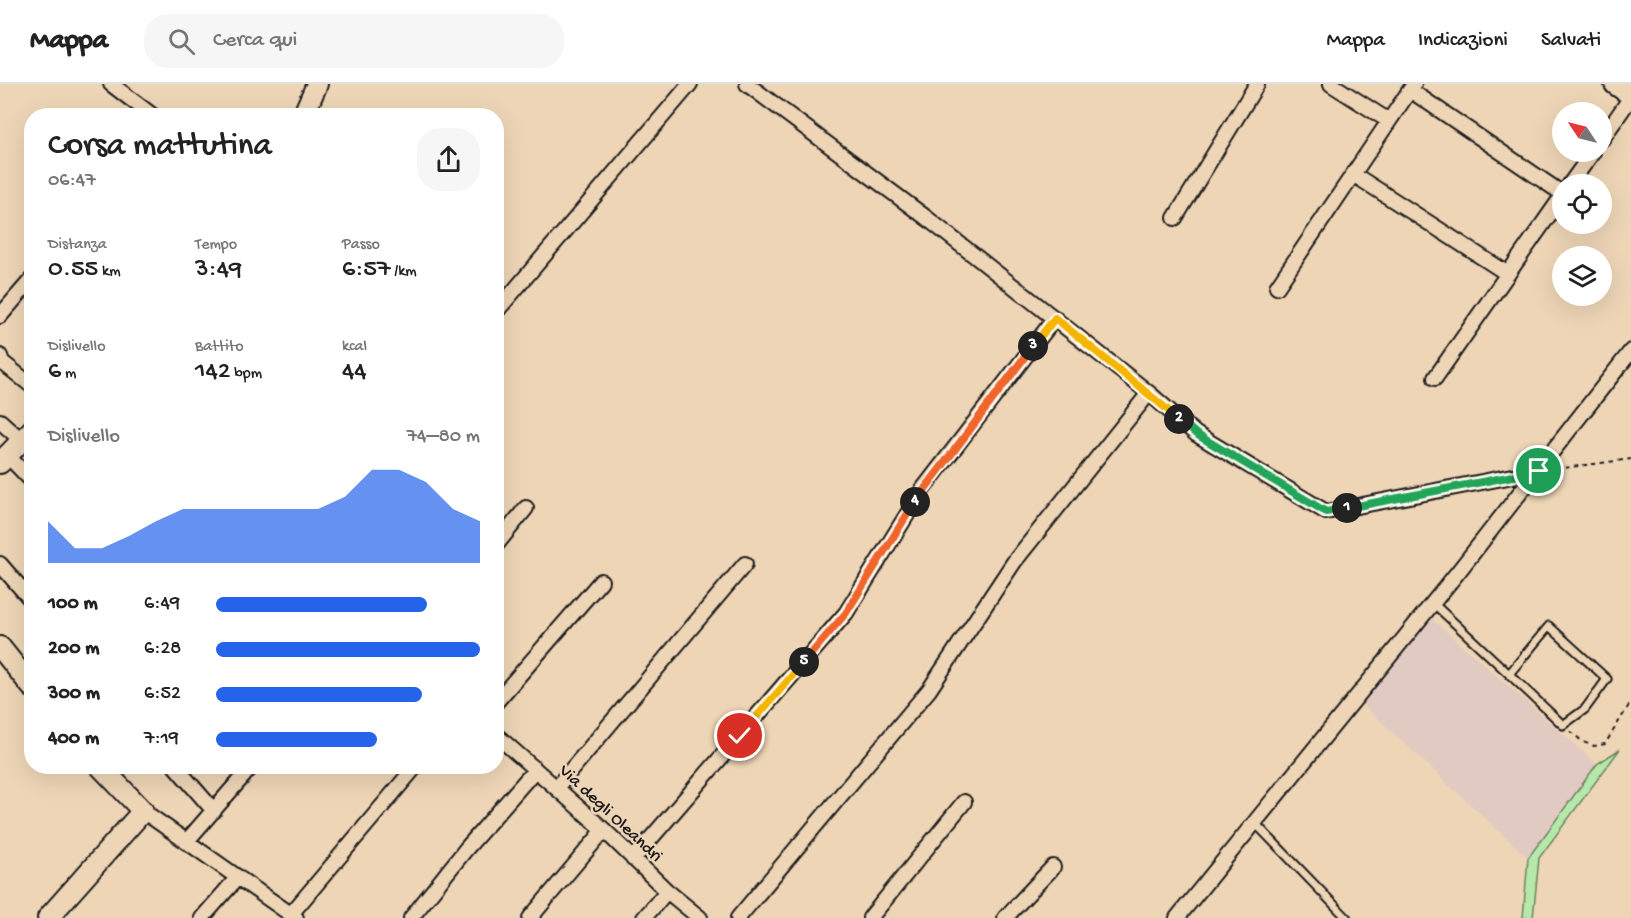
<!DOCTYPE html>
<html lang="it">
<meta charset="utf-8">
<style>
body{margin:0;font-family:"Gochi Hand",sans-serif;background:#f6f6f6;color:#222;height:100vh;display:flex;flex-direction:column;font-size:22px;white-space:nowrap}
*{box-sizing:border-box;margin:0}
p{font-size:20px;color:#767676}
.icon{flex:none;width:33px;height:33px;fill:none;stroke:currentColor;stroke-width:2;stroke-linecap:round;stroke-linejoin:round}
.map{position:relative;flex:1;overflow:hidden}
.details{position:absolute;left:24px;top:24px;width:480px;height:666px;display:flex;flex-direction:column;background:#fff;border-radius:24px;box-shadow:0 6px 24px #0002}
.details>*{flex:none}
.needle{width:39px;rotate:305deg}
.tools{position:absolute;left:1552px;top:18px;display:grid;gap:12px}
.tools a{display:grid;place-items:center;width:60px;height:60px;border-radius:50%;background:#fff;box-shadow:0 6px 24px #0002;font-size:30px}
.pin{position:absolute;display:grid;place-items:center;width:51px;height:51px;color:#fff;margin:-26px;border:3px solid #fff;border-radius:50%;box-shadow:0 2px 6px #0007}
.km{position:absolute;width:30px;height:30px;margin:-15px;border-radius:50%;background:#222;color:#fff;font-size:16px;line-height:30px;text-align:center}
.round{display:grid;place-items:center;flex:none;width:63px;height:63px;border-radius:24px;background:#f6f6f6}
.headline{display:flex;align-items:center;justify-content:space-between;height:102px;padding:0 24px}
h1{font-size:33px;font-weight:600;line-height:45px}
.metrics{display:grid;grid-template-columns:repeat(3,1fr);gap:9px;height:102px;padding:6px 24px}
.metrics div{display:grid;align-content:center}
.metrics b{font-size:26px;font-weight:600}
.metrics small{font-size:16px;font-weight:400}
.metrics p{font-size:16px}
.chart{height:168px;padding:12px 24px}
.chart p{display:flex;justify-content:space-between}
.chart svg{width:100%;height:108px;margin-top:6px;fill:#2563eb;opacity:.7}
ul{padding:0 24px;list-style:none;font-size:20px}
li{display:grid;grid-template-columns:96px 72px 1fr;align-items:center;height:45px}
li i{height:15px;border-radius:8px;background:#2563eb}
header{display:flex;align-items:center;gap:36px;box-sizing:border-box;height:84px;padding:0 30px;background:#fff;border-bottom:2px solid #e0e0e0}
header strong{font-size:28px}
nav{display:flex;gap:33px;margin-inline-start:auto;font-size:21px}
.search{width:420px;height:54px;background:#f6f6f6;display:flex;align-items:center;gap:15px;box-sizing:border-box;padding:0 21px;border-radius:24px;color:#767676;font-size:22px}
.map>svg:first-child{display:block}
.built{fill:#e1cac2}
.green{fill:#b6e9a9;stroke:#698262;stroke-width:1.5}
.lines{fill:none;stroke-linecap:round;stroke-linejoin:round}
.lane-casing{stroke:#1c1c1c;stroke-width:11}
.street-casing{stroke:#1c1c1c;stroke-width:18}
.secondary-casing{stroke:#1c1c1c;stroke-width:24}
.path{stroke:#1c1c1c;stroke-width:2;stroke-dasharray:4.5 4.5;stroke-linecap:butt}
.lane{stroke:#eed5b6;stroke-width:7}
.street{stroke:#eed5b6;stroke-width:14}
.secondary{stroke:#eed5b6;stroke-width:20}
.split-1-casing{stroke:#fff;stroke-width:12}
.split-2-casing{stroke:#fff;stroke-width:12}
.split-3-casing{stroke:#fff;stroke-width:12}
.split-4-casing{stroke:#fff;stroke-width:12}
.split-5-casing{stroke:#fff;stroke-width:12}
.split-6-casing{stroke:#fff;stroke-width:12}
.split-1{stroke:#22a559;stroke-width:8}
.split-2{stroke:#22a559;stroke-width:8}
.split-3{stroke:#f5b400;stroke-width:8}
.split-4{stroke:#f0652b;stroke-width:8}
.split-5{stroke:#f0652b;stroke-width:8}
.split-6{stroke:#f5b400;stroke-width:8}
.labels{text-anchor:middle;dominant-baseline:central;stroke-width:5;stroke-linejoin:round;paint-order:stroke}
.street-label{font-size:18px;fill:#1c1c1c;stroke:#eed5b6}
</style>
<header>
<strong>Mappa</strong>
<div class="search"><svg class="icon" aria-label="search" viewBox="0 0 24 24"><circle cx="10" cy="10" r="6"/><path d="M15 15l6 6"/></svg>Cerca qui</div>
<nav><a>Mappa</a><a>Indicazioni</a><a>Salvati</a></nav>
</header>
<div class="map">
<svg width="1631" height="834" viewBox="0 0 1631 834">
<rect width="100%" height="100%" fill="#eed5b6"/>
<filter id="ink" filterUnits="userSpaceOnUse"><feTurbulence type="fractalNoise" baseFrequency=".0167" numOctaves="2"/><feDisplacementMap in="SourceGraphic" scale="12" xChannelSelector="R" yChannelSelector="G"/><feConvolveMatrix kernelMatrix="1 2 1 2 8 2 1 2 1" color-interpolation-filters="sRGB"/></filter>
<g filter="url(#ink)">
<path class="built" d="M1431,534L1597,680L1528,774L1361,619Z"/>
<path class="green" d="M1620,665L1539,774L1533,834H1523L1528,774L1597,680Z"/>
<g class="lines">
<defs>
<path id="lane" d="M1433,519L1509,590L1549,542L1607,595L1585,625L1563,641L1509,590
M1255,739L1347,834"/>
<path id="street" d="M111,0L153,32
M747,0L928,135L1149,309L1196,350L1326,428L1539,387
M1331,0L1389,37
M1410,6L1563,110
M1602,55L1631,13
M1353,90L1508,190
M1570,100L1593,68
M1175,134L1257,0
M1277,203L1414,0
M496,228L690,0
M0,232L32,195
M0,272L2,278L32,302
M1435,294L1563,111
M0,337L21,356
M7,371L32,397
M496,461L526,424
M0,480L32,517
M496,618L601,497
M496,651L604,746L667,807L700,834
M175,682L214,727
M556,704L745,480
M143,727L296,834
M186,758L252,682
M633,775L846,529L923,405L1055,234
M291,830L416,682
M202,834L238,793
M411,834L466,765L535,686
M530,834L604,746
M644,834L667,807
M738,834L929,606L1014,478L1149,309
M870,834L964,718
M1005,834L1053,783
M1177,834L1458,488L1631,267"/>
<path id="secondary" d="M1615,0L1631,11
M303,32L317,0
M0,379L32,346
M0,563L32,603
M48,834L143,727L100,682"/>
</defs>
<use href="#lane" class="lane-casing"/>
<use href="#street" class="street-casing"/>
<use href="#secondary" class="secondary-casing"/>
<path class="path" d="M1556,385L1631,375
M1570,647L1583,658L1594,662L1605,660L1631,618"/>
<use href="#lane" class="lane"/>
<use href="#street" class="street"/>
<use href="#secondary" class="secondary"/>
</g>
</g>
<g class="lines" filter="url(#ink)">
<defs>
<path id="split-1" d="M1347,424L1539,387"/>
<path id="split-2" d="M1179,335L1196,350L1326,428L1347,424"/>
<path id="split-3" d="M1033,262L1055,234L1179,335"/>
<path id="split-4" d="M915,418L1033,262"/>
<path id="split-5" d="M804,578L846,529L915,418"/>
<path id="split-6" d="M740,652L804,578"/>
</defs>
<use href="#split-1" class="split-1-casing"/>
<use href="#split-2" class="split-2-casing"/>
<use href="#split-3" class="split-3-casing"/>
<use href="#split-4" class="split-4-casing"/>
<use href="#split-5" class="split-5-casing"/>
<use href="#split-6" class="split-6-casing"/>
<use href="#split-1" class="split-1"/>
<use href="#split-2" class="split-2"/>
<use href="#split-3" class="split-3"/>
<use href="#split-4" class="split-4"/>
<use href="#split-5" class="split-5"/>
<use href="#split-6" class="split-6"/>
</g>
<g class="labels">
<g class="street-label">
<text transform="translate(610 730) rotate(43)">Via degli Oleandri</text>
</g>
</g>
</svg>
<div class="tools">
<a><svg class="needle" viewBox="-14 -14 28 28"><path d="M0-13l5 13h-10z" fill="#e53935"/><path d="M0 13l5-13h-10z" fill="#767676"/></svg></a>
<a><svg class="icon" aria-label="locate" viewBox="0 0 24 24"><circle cx="12" cy="12" r="6"/><path d="M12 2v4M12 18v4M2 12h4M18 12h4"/></svg></a>
<a><svg class="icon" aria-label="layers" viewBox="0 0 24 24"><path d="M12 4l9 5-9 5-9-5zM3 14l9 5 9-5"/></svg></a>
</div>
<div class="pin" style="left:1539px;top:387px;background:#1e9e55"><svg class="icon" aria-label="arrive" viewBox="0 0 24 24"><path d="M6 21V4h12l-3 4 3 4H6"/></svg></div>
<div class="pin" style="left:740px;top:652px;background:#d93025"><svg class="icon" aria-label="check" viewBox="0 0 24 24"><path d="M5 12l5 5 9-10"/></svg></div>
<b class="km" style="left:1347px;top:424px">1</b>
<b class="km" style="left:1179px;top:335px">2</b>
<b class="km" style="left:1033px;top:262px">3</b>
<b class="km" style="left:915px;top:418px">4</b>
<b class="km" style="left:804px;top:578px">5</b>
<section class="details">
<div class="headline"><div><h1>Corsa mattutina</h1><p>06:47</p></div><a class="round"><svg class="icon" aria-label="share" viewBox="0 0 24 24"><path d="M12 15V3M7 8l5-5 5 5M5 13v7h14v-7"/></svg></a></div>
<div class="metrics">
<div><p>Distanza</p><b>0.55<small> km</small></b></div>
<div><p>Tempo</p><b>3:49</b></div>
<div><p>Passo</p><b>6:57<small> /km</small></b></div>
</div>
<div class="metrics">
<div><p>Dislivello</p><b>6<small> m</small></b></div>
<div><p>Battito</p><b>142<small> bpm</small></b></div>
<div><p>kcal</p><b>44</b></div>
</div>
<div class="chart"><p><span>Dislivello</span>74–80 m</p>
<svg viewBox="0 0 160 44" preserveAspectRatio="none"><path d="M0 44V27L10 38L20 38L30 33L40 27L50 22L60 22L70 22L80 22L90 22L100 22L110 17L120 6L130 6L140 11L150 22L160 27V44z"/></svg>
</div>
<ul>
<li><b>100 m</b>6:49<i style="width:80%"></i></li>
<li><b>200 m</b>6:28<i style="width:100%"></i></li>
<li><b>300 m</b>6:52<i style="width:78%"></i></li>
<li><b>400 m</b>7:19<i style="width:61%"></i></li>
</ul>
</section>
</div>
